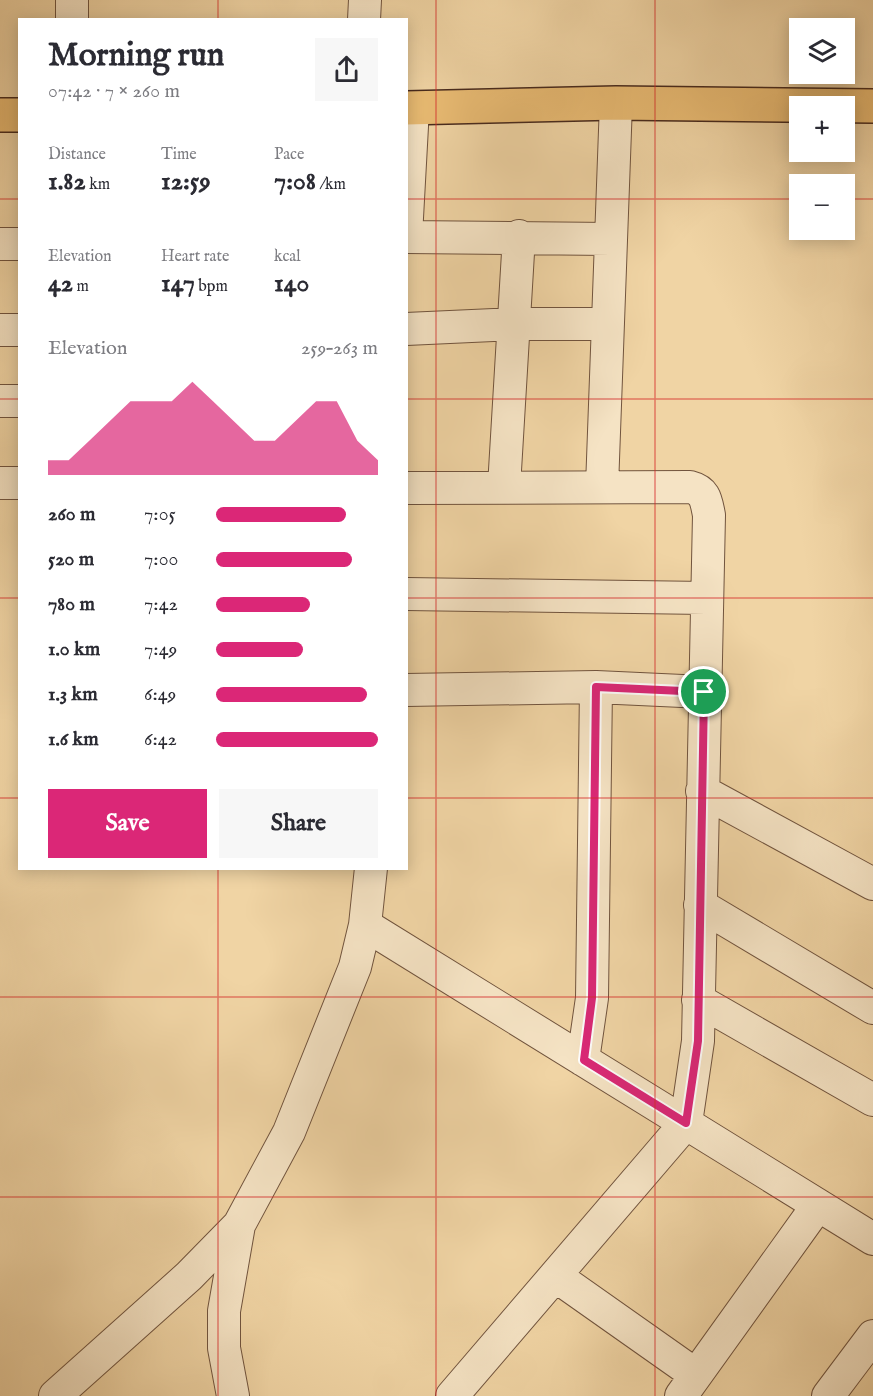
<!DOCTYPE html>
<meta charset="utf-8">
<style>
body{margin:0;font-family:"IM FELL English",serif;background:#f7f7f7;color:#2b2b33;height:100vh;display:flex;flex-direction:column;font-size:22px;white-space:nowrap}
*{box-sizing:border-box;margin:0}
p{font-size:20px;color:#7c7c81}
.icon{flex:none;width:33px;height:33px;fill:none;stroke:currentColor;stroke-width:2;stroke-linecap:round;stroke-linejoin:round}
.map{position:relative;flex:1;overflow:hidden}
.drawer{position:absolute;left:18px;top:18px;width:390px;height:852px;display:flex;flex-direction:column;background:#fff;border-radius:0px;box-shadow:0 3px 15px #0003}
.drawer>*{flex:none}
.buttons{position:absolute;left:789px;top:18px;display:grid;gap:12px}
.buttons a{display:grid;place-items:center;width:66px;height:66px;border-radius:0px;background:#fff;box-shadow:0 3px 15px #0003;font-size:30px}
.pin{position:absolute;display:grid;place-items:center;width:51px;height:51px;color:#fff;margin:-26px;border:3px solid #fff;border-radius:50%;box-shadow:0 2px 6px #0007}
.round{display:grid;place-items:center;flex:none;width:63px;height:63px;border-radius:0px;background:#f7f7f7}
.summary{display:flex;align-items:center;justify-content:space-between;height:102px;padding:0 30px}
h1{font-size:33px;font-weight:700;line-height:45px}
.stats{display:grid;grid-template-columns:repeat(3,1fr);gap:9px;height:102px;padding:6px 30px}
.stats div{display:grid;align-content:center}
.stats b{font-size:26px;font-weight:700}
.stats small{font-size:16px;font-weight:400}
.stats p{font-size:16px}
.chart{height:168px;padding:12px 30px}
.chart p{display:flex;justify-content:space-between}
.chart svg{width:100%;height:108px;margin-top:6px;fill:#db2777;opacity:.7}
.button{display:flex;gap:12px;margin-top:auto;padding:12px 30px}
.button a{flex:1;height:69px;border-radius:0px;background:#db2777;color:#fff;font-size:24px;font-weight:700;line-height:69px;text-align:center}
.button a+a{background:#f7f7f7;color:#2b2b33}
ul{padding:0 30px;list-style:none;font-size:20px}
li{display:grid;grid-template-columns:96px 72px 1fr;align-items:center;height:45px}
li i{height:15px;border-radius:8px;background:#db2777}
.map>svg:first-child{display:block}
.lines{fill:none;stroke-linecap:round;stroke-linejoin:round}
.minor-casing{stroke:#71543e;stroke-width:34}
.primary-casing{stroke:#47291c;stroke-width:36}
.minor{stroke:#f5e3c4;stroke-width:32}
.primary{stroke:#e8ba72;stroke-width:33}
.route-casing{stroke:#fff;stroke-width:12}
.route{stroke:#db2777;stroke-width:8}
.grid{fill:none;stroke:#d62828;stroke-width:1.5;stroke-opacity:0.55}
</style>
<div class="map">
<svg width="873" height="1396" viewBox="0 0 873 1396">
<rect width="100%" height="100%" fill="#f0d4a4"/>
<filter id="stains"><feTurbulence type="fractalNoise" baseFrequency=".00333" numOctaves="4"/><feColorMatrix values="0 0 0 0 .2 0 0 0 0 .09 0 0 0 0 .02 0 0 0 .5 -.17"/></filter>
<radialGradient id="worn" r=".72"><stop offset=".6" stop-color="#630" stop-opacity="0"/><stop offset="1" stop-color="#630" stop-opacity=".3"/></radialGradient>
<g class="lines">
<defs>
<path id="minor" d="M72,20V0
M364,20L365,0
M406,236L413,108
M406,237L611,239
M0,244H20
M406,329L514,324H608
M0,330H20
M0,401H20
M0,483H20
M504,487L519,236
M602,487L616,103
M406,488L690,487C706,491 706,501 709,515L698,1041L686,1123L452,1396
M406,594L706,598
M406,690L596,687L704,692
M702,791L873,884
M700,905L873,1008
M365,925L873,1239
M698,1000L873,1100
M583,1060L592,998L596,687
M557,1277L696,1375
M55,1396L189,1276L239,1225L289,1132L355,967L365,925L371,868
M233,1396L224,1348V1311L239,1225
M681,1396L818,1205
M828,1396L873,1336"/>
<path id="primary" d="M406,108L616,103L873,106
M0,115H20"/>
</defs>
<use href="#minor" class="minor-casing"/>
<use href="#primary" class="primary-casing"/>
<use href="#minor" class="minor"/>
<use href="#primary" class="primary"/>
</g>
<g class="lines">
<defs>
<path id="route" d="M596,687L704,692L698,1041L686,1123L584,1060L592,998Z"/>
</defs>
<use href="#route" class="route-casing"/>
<use href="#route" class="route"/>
</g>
<path class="grid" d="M218,0V20M436,0V1396M655,0V1396M0,199H20M406,199H800M844,199H873M0,399H20M406,399H873M0,598H20M406,598H873M0,798H20M406,798H873M218,868V1396M0,997H873M0,1197H873"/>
<rect width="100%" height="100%" filter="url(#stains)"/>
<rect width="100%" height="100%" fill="url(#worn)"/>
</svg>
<div class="buttons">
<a><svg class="icon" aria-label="layers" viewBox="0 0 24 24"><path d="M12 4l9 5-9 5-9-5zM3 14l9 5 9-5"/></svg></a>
<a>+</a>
<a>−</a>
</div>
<div class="pin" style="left:704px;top:692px;background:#1e9e55"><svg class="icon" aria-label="arrive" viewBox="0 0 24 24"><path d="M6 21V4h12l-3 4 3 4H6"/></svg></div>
<section class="drawer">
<div class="summary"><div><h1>Morning run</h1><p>07:42 · 7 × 260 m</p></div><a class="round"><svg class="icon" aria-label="share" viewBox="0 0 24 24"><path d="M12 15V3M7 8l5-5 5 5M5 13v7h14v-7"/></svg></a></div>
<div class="stats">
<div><p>Distance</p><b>1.82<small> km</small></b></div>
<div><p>Time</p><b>12:59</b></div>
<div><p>Pace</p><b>7:08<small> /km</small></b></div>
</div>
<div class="stats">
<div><p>Elevation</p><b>42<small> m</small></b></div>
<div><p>Heart rate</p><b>147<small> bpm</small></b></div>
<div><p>kcal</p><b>140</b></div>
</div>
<div class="chart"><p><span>Elevation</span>259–263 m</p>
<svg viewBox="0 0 160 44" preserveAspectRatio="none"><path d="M0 44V38L10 38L20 30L30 22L40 14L50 14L60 14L70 6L80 14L90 22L100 30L110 30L120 22L130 14L140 14L150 30L160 38V44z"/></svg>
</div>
<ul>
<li><b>260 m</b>7:05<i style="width:80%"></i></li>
<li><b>520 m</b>7:00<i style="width:84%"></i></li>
<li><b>780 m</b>7:42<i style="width:58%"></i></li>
<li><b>1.0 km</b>7:49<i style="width:54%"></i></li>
<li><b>1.3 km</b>6:49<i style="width:93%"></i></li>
<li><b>1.6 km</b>6:42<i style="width:100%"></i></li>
</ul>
<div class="button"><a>Save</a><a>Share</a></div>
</section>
</div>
